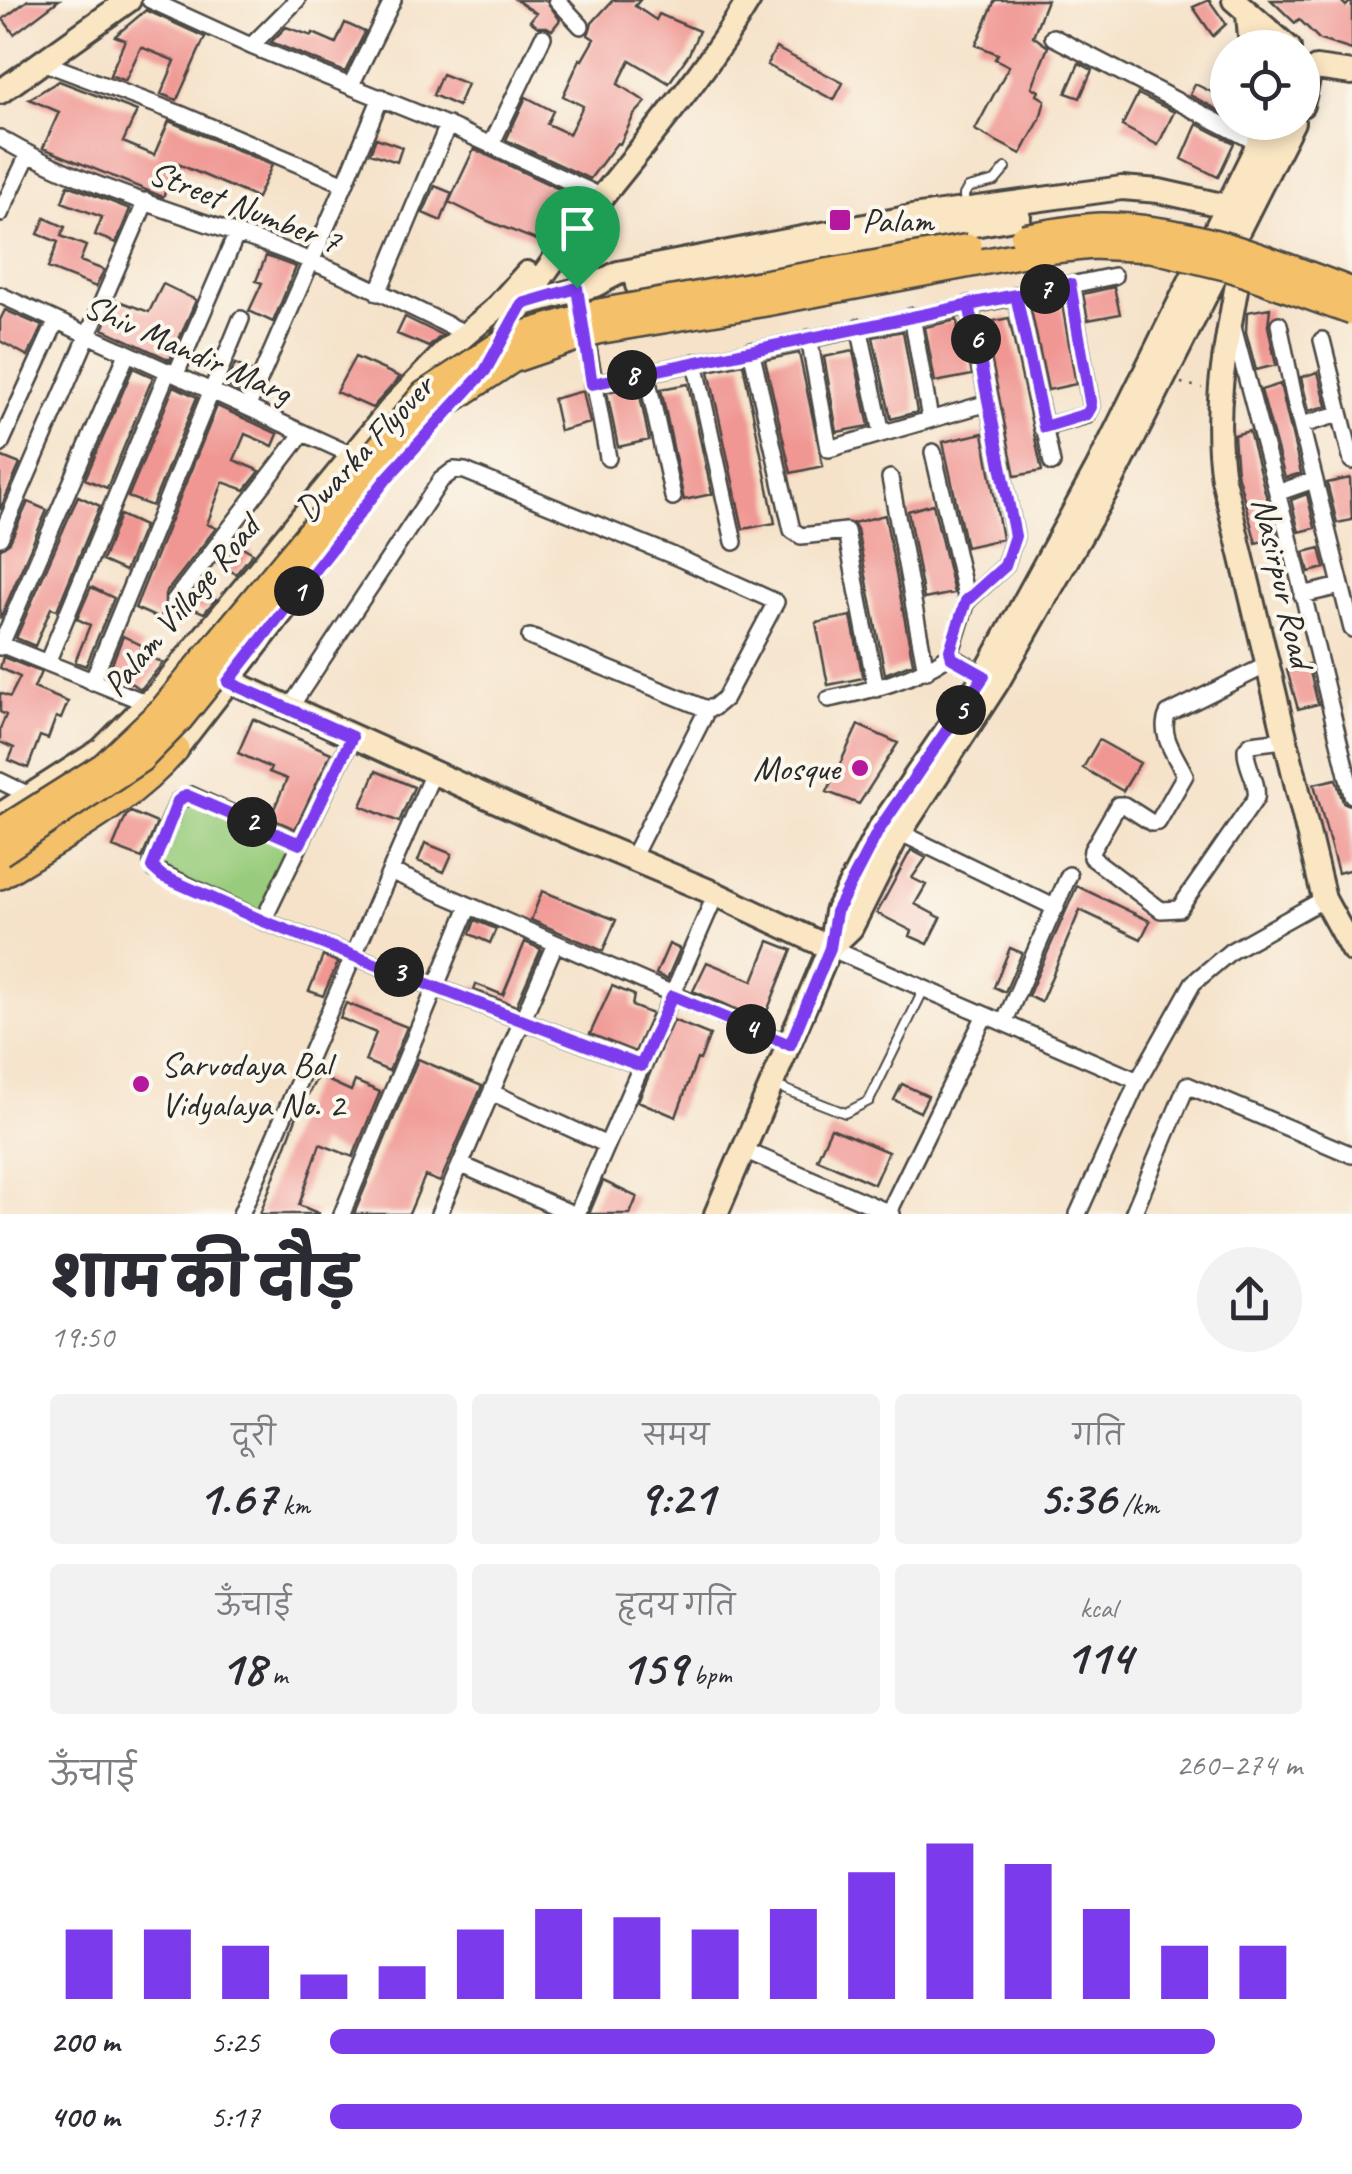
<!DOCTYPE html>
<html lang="hi">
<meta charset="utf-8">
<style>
body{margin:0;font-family:Caveat,"Playpen Sans Deva",sans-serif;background:#f2f2f3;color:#2b2b33;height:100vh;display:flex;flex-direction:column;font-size:38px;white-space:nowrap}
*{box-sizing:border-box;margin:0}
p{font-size:32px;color:#7c7c81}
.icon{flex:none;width:55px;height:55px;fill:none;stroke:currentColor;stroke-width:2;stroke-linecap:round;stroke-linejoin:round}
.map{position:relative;height:1214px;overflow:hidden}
.side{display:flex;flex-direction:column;background:#fff;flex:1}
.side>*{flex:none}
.controls{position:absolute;left:1210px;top:30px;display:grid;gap:20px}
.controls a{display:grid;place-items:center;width:110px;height:110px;border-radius:50%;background:#fff;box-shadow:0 5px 15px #0003;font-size:50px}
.pin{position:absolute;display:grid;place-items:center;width:85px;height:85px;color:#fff;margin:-102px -42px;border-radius:50% 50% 50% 0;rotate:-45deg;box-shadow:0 0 10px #0007}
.pin .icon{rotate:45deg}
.km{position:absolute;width:50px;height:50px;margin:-25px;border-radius:50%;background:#222;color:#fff;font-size:28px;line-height:50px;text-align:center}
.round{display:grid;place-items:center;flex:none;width:105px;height:105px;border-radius:52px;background:#f2f2f3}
.overview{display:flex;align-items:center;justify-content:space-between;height:170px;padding:0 50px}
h1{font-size:55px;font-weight:800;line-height:75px}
.stats{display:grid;grid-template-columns:repeat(3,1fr);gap:15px;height:170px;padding:10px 50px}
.stats div{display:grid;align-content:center;border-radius:10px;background:#f2f2f3;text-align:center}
.stats b{font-size:50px;font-weight:800}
.stats small{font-size:28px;font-weight:400}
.stats p{font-size:28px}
.chart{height:280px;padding:20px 50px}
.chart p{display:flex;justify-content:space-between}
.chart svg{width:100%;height:180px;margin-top:10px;stroke:#7c3aed;stroke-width:6}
ul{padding:0 50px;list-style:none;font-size:32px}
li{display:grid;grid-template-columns:160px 120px 1fr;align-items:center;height:75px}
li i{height:25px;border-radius:12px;background:#7c3aed}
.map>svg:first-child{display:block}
.green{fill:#98cc7c;stroke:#627c54;stroke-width:2.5}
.building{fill:#f09693}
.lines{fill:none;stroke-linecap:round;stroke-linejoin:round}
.lane-casing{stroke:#494643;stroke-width:12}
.street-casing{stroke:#494643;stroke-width:20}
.secondary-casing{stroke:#494643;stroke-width:28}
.primary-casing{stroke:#494643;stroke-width:30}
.path{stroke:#494643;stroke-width:2.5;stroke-dasharray:2.5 8;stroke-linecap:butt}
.lane{stroke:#fff;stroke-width:8}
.street{stroke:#fff;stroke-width:15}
.secondary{stroke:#fbe6c3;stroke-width:22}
.primary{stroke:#f4c16a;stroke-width:25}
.primary-bridge-casing{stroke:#494643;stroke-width:30;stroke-linecap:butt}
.primary-bridge{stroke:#f4c16a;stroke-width:25}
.route-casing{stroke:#fff;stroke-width:20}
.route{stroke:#7c3aed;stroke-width:12}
.poi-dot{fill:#b5179e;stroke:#fbf7ec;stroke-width:4}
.labels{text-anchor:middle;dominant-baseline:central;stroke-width:8;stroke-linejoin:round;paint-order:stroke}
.street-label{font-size:35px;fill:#2b2b2b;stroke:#fbf7ec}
.poi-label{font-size:35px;fill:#2b2b2b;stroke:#fbf7ec;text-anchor:start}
</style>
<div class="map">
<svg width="1352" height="1214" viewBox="0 0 1352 1214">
<rect width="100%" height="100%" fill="#fbf7ec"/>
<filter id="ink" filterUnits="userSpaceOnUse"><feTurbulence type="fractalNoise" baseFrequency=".01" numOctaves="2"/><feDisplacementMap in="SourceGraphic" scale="20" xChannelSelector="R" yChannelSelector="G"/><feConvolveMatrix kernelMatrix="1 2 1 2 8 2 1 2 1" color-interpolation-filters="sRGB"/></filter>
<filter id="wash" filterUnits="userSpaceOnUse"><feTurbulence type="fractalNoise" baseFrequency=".0048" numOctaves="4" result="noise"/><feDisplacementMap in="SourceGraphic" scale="40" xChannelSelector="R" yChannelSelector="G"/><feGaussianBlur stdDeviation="2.25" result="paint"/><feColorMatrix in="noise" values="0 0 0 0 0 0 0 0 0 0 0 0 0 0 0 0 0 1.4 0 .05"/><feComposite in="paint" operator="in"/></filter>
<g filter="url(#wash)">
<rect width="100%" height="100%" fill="#f5e2c9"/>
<path class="green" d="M187,799L295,846L261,914L160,870Z"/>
<g id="blocks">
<path class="building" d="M28,0H59L14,34L3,19Z
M516,0H546L560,20L552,30L547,27H538L530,21L536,13Z
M613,0H640L635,6L656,20L659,14L699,31L689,54L669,83L630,60L618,84L646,102L634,115L620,144L617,143L590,179L506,140L526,97L553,111L547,124L569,134L583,106L563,96L580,59L582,60L594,39L588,35L592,23Z
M995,0H1047L1033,36L1048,47L1032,87L1039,91L1037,95L1045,100L1040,119L1021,154L975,130L1009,66L995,59L998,54L976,45Z
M1209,0L1226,24L1213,36L1193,7Z
M1271,0H1340L1346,6L1352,0V50L1320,40L1299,19L1295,23Z
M146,10L205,37L177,100L161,94L175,61L141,47L125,81L110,75L125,40L115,36Z
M345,23L365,32L345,72L271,42L286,27L312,36L313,33L336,43Z
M776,48L843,83L834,100L767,65Z
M1079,63L1092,70L1080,98L1066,93Z
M442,74L467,84L458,106L433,95Z
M59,81L137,111L123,142L154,155L169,121L272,165L257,198L178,164L163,197L43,148L59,112L29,99Z
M1195,84L1228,100V115L1190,95Z
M1138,94L1174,112L1158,145L1122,126Z
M1197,124L1234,143L1218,177L1182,159Z
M376,138L402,147L397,162L370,153Z
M474,149L574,196L547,224L543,223L536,240L488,221L449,202Z
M68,185L130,209L116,243L95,235L102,217L62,202Z
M435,186L452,193L441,221L423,213Z
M45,218L65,227L61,236L86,246L80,261L104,270L96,287L48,268L58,242L38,234Z
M266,256L296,267L273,322L249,311L262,283L256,281Z
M163,284L196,300L170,360L103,329L116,300L149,312Z
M1114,287L1120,314L1088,320L1083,294Z
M1061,298L1076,384L1048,390L1030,305Z
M1270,308L1268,326L1276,365L1256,370L1246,332L1247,312Z
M5,310L42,326L28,356L0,341V320Z
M405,317L417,323L442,335L429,347L397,334Z
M1009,318L1042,471L1015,476L984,323Z
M957,320L958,328L962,327L972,375L935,382L925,327Z
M903,331L917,412L891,419L873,337Z
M853,351L869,426L837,432L824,357Z
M799,353L823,466L791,473L765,360Z
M355,357L400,377L372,408L336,392Z
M235,364L251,371L242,392L226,385Z
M743,364L775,523L743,529L709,371Z
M133,368L153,377L107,488L85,479Z
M1318,372L1327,406L1309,411L1301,377Z
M688,384L712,494L684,500L661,389Z
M1280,384L1301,473L1285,478L1261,390Z
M174,386L197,397L152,506L128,497Z
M638,386L649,440L618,447L607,392Z
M583,391L590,423L560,431L553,399Z
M217,406L278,434L273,446L245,434L234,460L260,471L245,490L223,482L207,524L216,528L165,594V607L160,619L135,608Z
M1249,431L1277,537L1256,543L1237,473L1235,449L1234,435Z
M983,433L1002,539L966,547L943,442Z
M0,456L20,464L0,510Z
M1350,478L1352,520L1337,523L1327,483Z
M1307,494L1315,528L1299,532L1291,500Z
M78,496L100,506L57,610L51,608L35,646L16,638Z
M28,502L47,510L0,619V549L10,542Z
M933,504L954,593L924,599L908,511Z
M120,515L144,526L125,571L102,561Z
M885,515L913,663L885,674L857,529L853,523Z
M234,542L253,553L236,574L217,563Z
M1320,548L1325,568L1309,572L1304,552Z
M91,587L114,598L86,666L75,662L90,625L77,619Z
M196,591L216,599L204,613L185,605Z
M851,616L863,678L828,685L816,623Z
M123,636L143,646L139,652L163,663L141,689L109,671Z
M3,657L41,672L34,688L68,702L61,719L56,717L48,739L40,736L28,768L9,760L14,748L0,742V729L6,715L0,712V693L10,697L20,677L0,668Z
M1308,664L1318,704L1298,709L1287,670Z
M253,719L331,753L295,829L270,818L287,779L269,772L271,768L238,753Z
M858,725L898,743L859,804L827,792Z
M1099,740L1140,763L1123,791L1083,768Z
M376,771L414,787L399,822L361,806Z
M1336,779L1343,802L1352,806V869L1338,873L1314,784Z
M131,812L157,823L142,858L113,847L126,816Z
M425,843L452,854L444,872L418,861Z
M911,850L926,858L912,878L926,885L915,904L941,918L928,944L910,936L912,931L877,913Z
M1077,886L1150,921L1141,939L1080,910L1041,1002L1028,996Z
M542,891L616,920L603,951L531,920Z
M475,920L496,929L490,943L470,934Z
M769,941L792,950L763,1021L693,991L707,962L753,981Z
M525,942L541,949L516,1006L474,990L476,984L503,995Z
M669,944L680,949L667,979L656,974Z
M1010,948L1022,953L1005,992L994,987Z
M323,956L338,962L323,996L309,991Z
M612,986L634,995L632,1006L652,1014L635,1052L590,1034Z
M346,1003L407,1027L389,1071L365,1061L376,1033L340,1018Z
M673,1020L710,1035L700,1060L697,1059L676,1117L638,1101Z
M418,1059L482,1086L440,1182L425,1176L409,1214H354Z
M318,1076L351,1091L355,1081L380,1092L353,1157L320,1144L299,1205L320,1214H260L298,1113Z
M902,1084L928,1096L920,1112L894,1100Z
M831,1128L888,1152L874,1184L817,1159Z
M603,1181L637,1197L630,1214H589Z"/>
</g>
</g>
<g filter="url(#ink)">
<use href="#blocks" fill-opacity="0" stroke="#494643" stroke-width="2.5"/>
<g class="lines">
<defs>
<path id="lane" d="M965,207L964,195L968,188L995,181L1006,168
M776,1086L845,1113L869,1101L924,989"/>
<path id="street" d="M150,0L251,46L454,128L592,192
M557,0L581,26
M1053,37L1258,143
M251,46L297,0
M42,62L178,113L345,184L248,406
M351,85L393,0
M0,138C87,190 191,215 285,251C347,274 407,306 467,334
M491,145L543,37
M345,184L381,97
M0,214L28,155
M577,288L608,458
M378,293L448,125
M0,295L352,455
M1016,295L1052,463
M969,304L1015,536L1005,566L967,601L950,655L991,680
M912,316L930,419
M1279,324L1294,397L1352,629
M859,327L882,433
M1233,327L1290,541L1352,795
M809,338L829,449L988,403
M1322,340L1352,461
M751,350L792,530L801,536L846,531L876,689
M695,362L734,542
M646,372L673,497
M176,374L237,233
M592,384L1114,276
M1302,425L1339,414
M1044,427L1087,415L1091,407L1070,284
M0,445L56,322
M933,452L967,601
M890,478L926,671
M1277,493L1314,480
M0,538L146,201
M1302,595L1341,586
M174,601L303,433
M0,644L147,703
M0,647L127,354
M47,663L168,371
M1267,665L1168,714C1158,734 1176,756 1185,775L1158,822L1152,823L1124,805H1118L1092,850L1091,857L1161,910L1179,909L1256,798C1259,781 1245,767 1246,749L1251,744L1284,740
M92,682L241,319
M829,699C873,690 913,680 950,655
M289,709L441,480L454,470L465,471L674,556L776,602L725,698L713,708H704L530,637
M352,737L263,921L641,1066
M0,781L31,796
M901,833L1056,908
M631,860L704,716V708
M390,871L790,1045
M263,921L155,870L152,863L178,801L191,795L300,844
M830,948L1138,1081
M1004,1023L1069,875
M493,1093L607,1145
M744,1150L892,1214
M462,1165L573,1214
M241,1214L433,773
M342,1214L469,906
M439,1214L555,944
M577,1214L716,894
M888,1214L985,1015
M1078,1214L1138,1081L1193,983L1231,951L1324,899
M1133,1214L1187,1085L1352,1155"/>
<path id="secondary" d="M1234,0L1289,48
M1248,15L1251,48
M1302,79L1316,68L1352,73
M0,92L129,0
M1302,105L1309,75
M1242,256C1229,333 1211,400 1223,479L1324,899L1352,950
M637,285L1019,217
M520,305L595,285L618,273L912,217L1122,188L1159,191L1226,206
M496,351C564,224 675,124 749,0
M217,675L532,817L716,894L830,948
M161,761L176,749L307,580
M0,815L101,750L158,693L393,406L446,351L493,311L527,273
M830,948L851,928L895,840L997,683L1114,477L1293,122
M716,1214L830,948L836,912L878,831L984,676L1098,467L1269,122"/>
<path id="primary" d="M0,876C62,837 128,805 176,749"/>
</defs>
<use href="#lane" class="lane-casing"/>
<use href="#street" class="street-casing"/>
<use href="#secondary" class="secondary-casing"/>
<use href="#primary" class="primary-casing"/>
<path class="path" d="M1181,383L1202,388"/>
<use href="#lane" class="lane"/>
<use href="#street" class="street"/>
<use href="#secondary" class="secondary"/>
<use href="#primary" class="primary"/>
<defs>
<path id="primary-bridge" d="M1023,237C1048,233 1075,227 1100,226C1188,225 1270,260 1352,291
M0,831L103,766L163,709L424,394L508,339L599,312L969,247
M0,853L141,759L180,719L380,471L437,410L512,360L597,331L766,303L1034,252L1093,246L1151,249L1229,268L1352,312"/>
</defs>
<use href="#primary-bridge" class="primary-bridge-casing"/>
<use href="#primary-bridge" class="primary-bridge"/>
</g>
</g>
<g class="lines" filter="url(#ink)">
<defs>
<path id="route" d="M577,288L522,304L485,371L387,478L228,682L352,737L300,844L186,795L178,801L152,867L162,876L263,921L641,1066L672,996L790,1045L830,948L836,912L878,831L984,676L952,658L950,650L966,601L1005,566L1015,536L969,304L1016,295L1044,427L1087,414L1091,407L1070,284L592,384L577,288"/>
</defs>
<use href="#route" class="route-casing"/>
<use href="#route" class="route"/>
</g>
<g class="poi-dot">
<rect x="828" y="208" width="24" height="24" rx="5"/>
<circle cx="860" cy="768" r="10"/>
<circle cx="141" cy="1084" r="10"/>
</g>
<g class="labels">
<g class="street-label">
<text transform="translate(245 207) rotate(21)">Street Number 7</text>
<text transform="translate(188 349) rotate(24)">Shiv Mandir Marg</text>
<text transform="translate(364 448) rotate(-47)">Dwarka Flyover</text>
<text transform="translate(1283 582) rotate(77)">Nasirpur Road</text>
<text transform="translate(181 606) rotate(-50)">Palam Village Road</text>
</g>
<g class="poi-label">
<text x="862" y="220">Palam</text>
<text x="840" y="768" text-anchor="end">Mosque</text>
<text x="161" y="1064">Sarvodaya Bal<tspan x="161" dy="40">Vidyalaya No. 2</tspan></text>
</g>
</g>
</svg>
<div class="controls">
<a><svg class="icon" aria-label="locate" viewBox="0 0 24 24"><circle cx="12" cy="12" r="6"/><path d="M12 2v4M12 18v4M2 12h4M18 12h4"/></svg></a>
</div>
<div class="pin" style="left:577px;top:288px;background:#1e9e55"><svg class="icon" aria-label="arrive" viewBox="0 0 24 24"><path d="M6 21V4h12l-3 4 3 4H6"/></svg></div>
<b class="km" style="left:299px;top:591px">1</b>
<b class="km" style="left:252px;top:822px">2</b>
<b class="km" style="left:399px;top:972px">3</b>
<b class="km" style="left:751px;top:1029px">4</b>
<b class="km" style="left:961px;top:710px">5</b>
<b class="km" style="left:976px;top:339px">6</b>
<b class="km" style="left:1045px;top:289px">7</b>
<b class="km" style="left:632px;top:375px">8</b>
</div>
<section class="side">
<div class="overview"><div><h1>शाम की दौड़</h1><p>19:50</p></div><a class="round"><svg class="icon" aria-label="share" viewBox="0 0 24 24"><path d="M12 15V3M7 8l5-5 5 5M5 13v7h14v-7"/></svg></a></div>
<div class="stats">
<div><p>दूरी</p><b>1.67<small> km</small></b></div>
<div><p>समय</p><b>9:21</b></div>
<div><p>गति</p><b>5:36<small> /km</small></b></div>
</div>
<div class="stats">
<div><p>ऊँचाई</p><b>18<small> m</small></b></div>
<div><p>हृदय गति</p><b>159<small> bpm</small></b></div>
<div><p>kcal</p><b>114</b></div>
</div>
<div class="chart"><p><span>ऊँचाई</span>260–274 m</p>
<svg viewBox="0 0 160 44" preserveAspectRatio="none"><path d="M5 44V27M15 44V27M25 44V31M35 44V38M45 44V36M55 44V27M65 44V22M75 44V24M85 44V27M95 44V22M105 44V13M115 44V6M125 44V11M135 44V22M145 44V31M155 44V31"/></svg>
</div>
<ul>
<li><b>200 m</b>5:25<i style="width:91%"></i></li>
<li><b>400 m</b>5:17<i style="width:100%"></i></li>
</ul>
</section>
